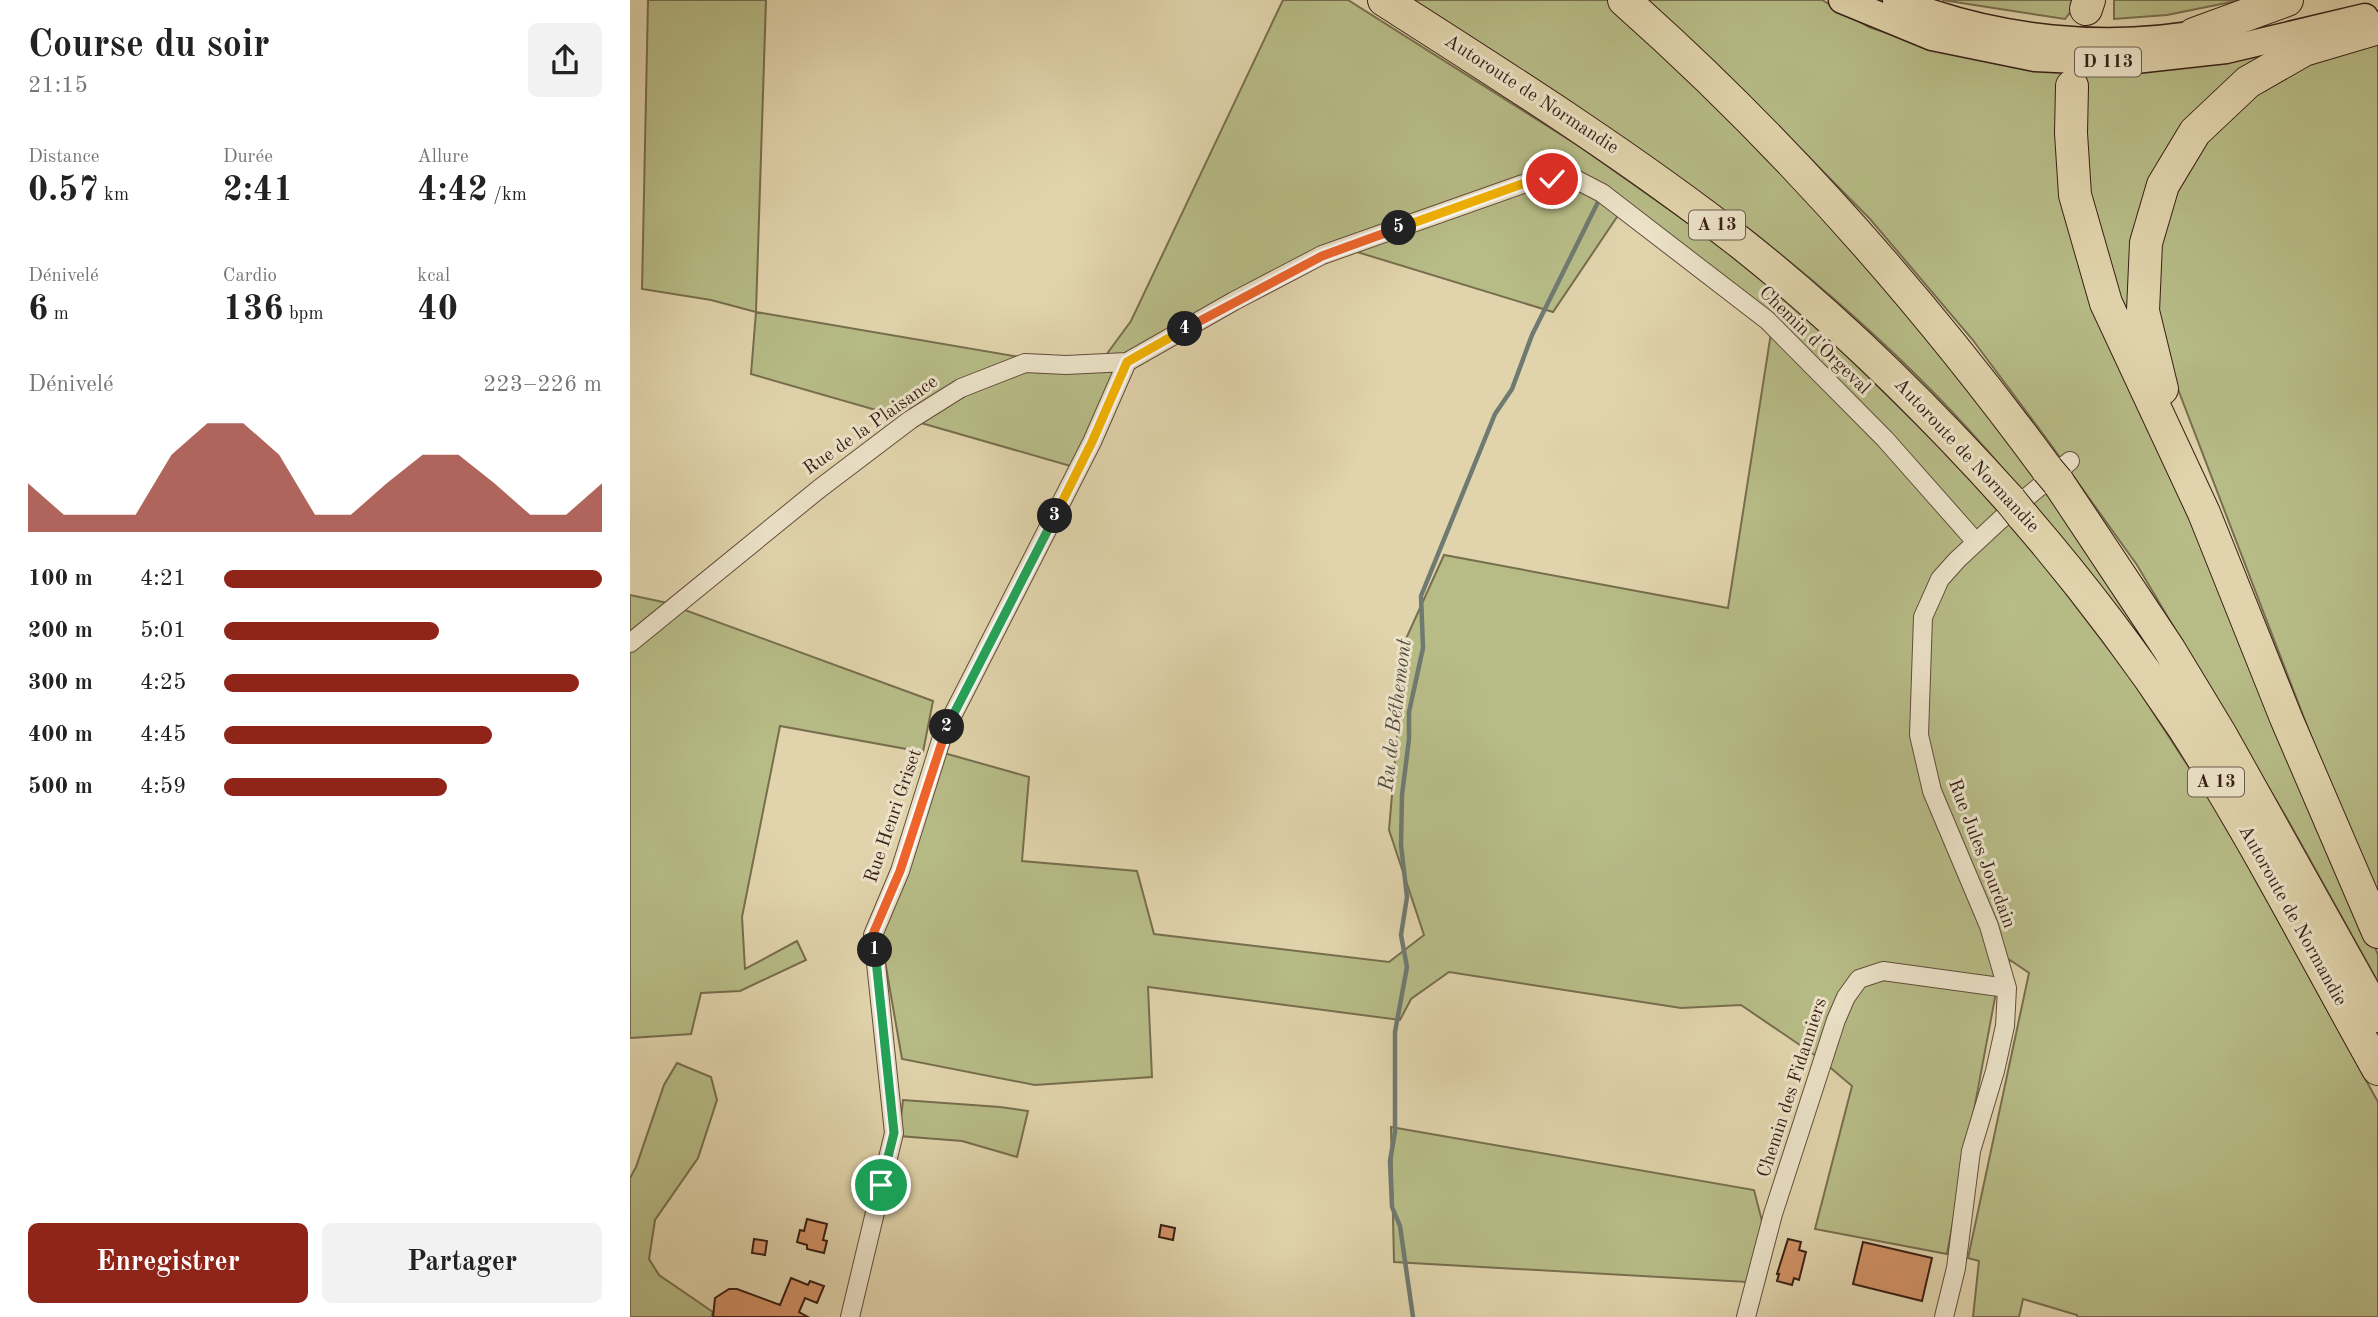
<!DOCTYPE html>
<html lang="fr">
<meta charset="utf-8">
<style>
body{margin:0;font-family:"Old Standard TT",serif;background:#f2f2f2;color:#222;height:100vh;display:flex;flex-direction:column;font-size:26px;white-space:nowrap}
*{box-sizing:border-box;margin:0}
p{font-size:23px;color:#767676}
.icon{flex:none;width:38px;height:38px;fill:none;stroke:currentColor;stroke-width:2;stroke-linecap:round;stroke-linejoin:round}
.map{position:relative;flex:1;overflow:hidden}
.sheet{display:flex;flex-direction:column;background:#fff;width:630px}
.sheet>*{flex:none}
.pin{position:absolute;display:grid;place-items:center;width:60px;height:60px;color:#fff;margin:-30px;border:4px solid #fff;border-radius:50%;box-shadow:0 2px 7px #0007}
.km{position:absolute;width:35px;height:35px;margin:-18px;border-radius:50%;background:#222;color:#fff;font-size:19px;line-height:35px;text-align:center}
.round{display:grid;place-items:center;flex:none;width:74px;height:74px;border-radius:10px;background:#f2f2f2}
.overview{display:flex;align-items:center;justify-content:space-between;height:119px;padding:0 28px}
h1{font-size:38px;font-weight:600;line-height:52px}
.metrics{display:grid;grid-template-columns:repeat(3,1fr);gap:10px;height:119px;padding:7px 28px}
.metrics div{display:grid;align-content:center}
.metrics b{font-size:35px;font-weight:600}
.metrics small{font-size:19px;font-weight:400}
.metrics p{font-size:19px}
.chart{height:196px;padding:14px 28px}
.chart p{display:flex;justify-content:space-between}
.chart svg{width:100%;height:126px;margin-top:7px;fill:#8f2418;opacity:.7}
.action{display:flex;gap:14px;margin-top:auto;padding:14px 28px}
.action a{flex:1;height:80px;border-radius:10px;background:#8f2418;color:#fff;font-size:28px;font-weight:600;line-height:80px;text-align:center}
.action a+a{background:#f2f2f2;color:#222}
ul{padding:0 28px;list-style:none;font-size:23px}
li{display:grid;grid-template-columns:112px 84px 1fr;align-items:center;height:52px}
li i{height:18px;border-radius:9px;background:#8f2418}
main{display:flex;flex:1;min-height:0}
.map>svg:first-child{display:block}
.green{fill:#b7bc87;stroke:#776e4e;stroke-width:2}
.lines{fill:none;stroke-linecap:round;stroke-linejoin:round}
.stream{stroke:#6f7a71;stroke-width:4.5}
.building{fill:#d29266;stroke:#371f15;stroke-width:2}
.minor-casing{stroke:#624c3b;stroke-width:20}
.primary-casing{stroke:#371f15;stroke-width:29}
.motorway-casing{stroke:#371f15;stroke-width:34}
.minor{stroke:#ece3c9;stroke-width:18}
.primary{stroke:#e1d4ac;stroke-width:26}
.motorway{stroke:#e1d4ac;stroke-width:32}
.motorway-bridge-casing{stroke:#371f15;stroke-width:34;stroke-linecap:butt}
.motorway-bridge{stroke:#e1d4ac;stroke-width:32}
.split-1-casing{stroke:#fff;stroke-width:14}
.split-2-casing{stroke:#fff;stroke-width:14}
.split-3-casing{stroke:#fff;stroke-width:14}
.split-4-casing{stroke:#fff;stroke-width:14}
.split-5-casing{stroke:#fff;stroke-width:14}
.split-6-casing{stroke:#fff;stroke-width:14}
.split-1{stroke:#22a559;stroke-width:9}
.split-2{stroke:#f0652b;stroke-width:9}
.split-3{stroke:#22a559;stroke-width:9}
.split-4{stroke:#f5b400;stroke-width:9}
.split-5{stroke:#f0652b;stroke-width:9}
.split-6{stroke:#f5b400;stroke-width:9}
.labels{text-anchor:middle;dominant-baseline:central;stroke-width:6;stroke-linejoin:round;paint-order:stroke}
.shield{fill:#ece3c9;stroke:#6d5a4b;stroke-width:2}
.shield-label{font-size:18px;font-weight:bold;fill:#371f15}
.street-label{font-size:19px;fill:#371f15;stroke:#ece3c9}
.water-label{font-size:21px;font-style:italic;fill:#534d43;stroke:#ece3c9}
</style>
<main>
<section class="sheet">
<div class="overview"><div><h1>Course du soir</h1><p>21:15</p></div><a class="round"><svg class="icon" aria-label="share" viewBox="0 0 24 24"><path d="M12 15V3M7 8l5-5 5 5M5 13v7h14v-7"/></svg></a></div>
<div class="metrics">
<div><p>Distance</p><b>0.57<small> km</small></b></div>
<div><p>Durée</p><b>2:41</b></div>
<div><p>Allure</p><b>4:42<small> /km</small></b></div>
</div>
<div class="metrics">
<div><p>Dénivelé</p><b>6<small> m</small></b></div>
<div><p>Cardio</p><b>136<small> bpm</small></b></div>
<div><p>kcal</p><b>40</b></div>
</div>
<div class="chart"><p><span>Dénivelé</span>223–226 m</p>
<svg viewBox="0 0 160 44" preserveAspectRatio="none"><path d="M0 44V27L10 38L20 38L30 38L40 17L50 6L60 6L70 17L80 38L90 38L100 27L110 17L120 17L130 27L140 38L150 38L160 27V44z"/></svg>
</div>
<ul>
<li><b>100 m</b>4:21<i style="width:100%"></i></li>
<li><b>200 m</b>5:01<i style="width:57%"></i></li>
<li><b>300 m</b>4:25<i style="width:94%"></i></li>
<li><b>400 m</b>4:45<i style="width:71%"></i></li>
<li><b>500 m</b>4:59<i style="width:59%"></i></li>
</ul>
<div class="action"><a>Enregistrer</a><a>Partager</a></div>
</section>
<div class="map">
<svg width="1748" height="1317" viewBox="0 0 1748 1317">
<rect width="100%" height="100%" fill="#e1d4ac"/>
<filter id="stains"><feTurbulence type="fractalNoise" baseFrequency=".00286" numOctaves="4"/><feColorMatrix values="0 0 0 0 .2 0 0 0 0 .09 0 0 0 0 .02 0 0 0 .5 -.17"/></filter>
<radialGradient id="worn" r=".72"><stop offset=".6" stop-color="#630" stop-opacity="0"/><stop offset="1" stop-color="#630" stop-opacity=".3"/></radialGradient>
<path class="green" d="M18,0H136L126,312L465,370L501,321L653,0H718L949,146L1122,268L1202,341L1325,462L1408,557L1502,680L1590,815L1748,1102V1317H1447V1315L1393,1299L1389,1317H1343L1349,1261L1338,1258L1399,973L1380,960L1367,987L1317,1254L1185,1229L1222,1086L1189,1058L1111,1005L1051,1008L819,972L781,999L770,1020L518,987L522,1077L405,1085L272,1059L247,915L314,753L399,777L392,861L507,871L524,934L759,962L794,935L759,830L775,641L814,555L1098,608L1141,333L991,211L923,312L714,248L499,369L451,469L121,374L126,312L81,300L12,289Z
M778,0H978L1054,65L1227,249L1445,522L1572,723C1495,624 1422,521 1338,429C1245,327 1125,228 1011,151C934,99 855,50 778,0Z
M1018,0H1192L1239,27L1297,46L1368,64L1459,73L1664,44L1549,141L1506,346L1454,188L1453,131L1458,88L1437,87L1440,185L1729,906L1748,955V982L1659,822L1507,565L1416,438L1342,339L1240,219L1146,124Z
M1312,0H1450L1435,19Z
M1484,0H1611L1537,15L1484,19Z
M1748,35V911L1541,371L1533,341L1523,274L1541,203L1582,134L1625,88Z
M0,595L33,602L303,701L293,752L150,726L112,917L115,969L167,941L176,960L110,991L71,993L61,1034L0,1038Z
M47,1063L81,1077L87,1100L68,1158L25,1220L19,1259L29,1275L83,1312L81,1317H0V1178L6,1167L34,1085Z
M273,1100L370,1107L398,1111L387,1157L332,1141L269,1136Z
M761,1127L1124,1190L1133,1225L1117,1282L764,1262Z"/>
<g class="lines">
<path class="stream" d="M783,1317L770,1226L762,1207L760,1161L765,1132V1032L777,967L771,935L777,897L771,845L772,795L779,739V712L793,648L791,596L865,414L882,389L902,335L971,196"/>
</g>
<path class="building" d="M177,1219L197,1224L193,1240L197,1241L194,1253L177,1249V1245L167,1242L170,1230L174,1231Z
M531,1225L545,1228L543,1240L529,1237Z
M124,1239L137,1241L135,1255L122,1253Z
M1158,1239L1171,1242L1169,1250L1176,1252L1169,1280L1164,1278L1162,1285L1147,1281L1149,1274H1147Z
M1233,1242L1302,1258L1292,1301L1223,1284Z
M161,1278L178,1285L180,1281L194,1286L187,1303L175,1298L169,1312L178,1317H83L85,1298L99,1289H107L150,1305Z"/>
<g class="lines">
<defs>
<path id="minor" d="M0,643L189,489L280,420L331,388L395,363L436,365L497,362L604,301L692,255L893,184L922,179H945L972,193L1137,320L1255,439L1346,542
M220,1317L264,1133L243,935L270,871L313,734L462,442L497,362
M1116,1317L1143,1214L1206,1020L1216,997L1229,979L1253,971L1377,988
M1314,1317L1326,1268L1341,1151L1365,1071L1375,1026L1377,988L1359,926L1302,791L1289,735L1293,617L1310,579L1327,560L1370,520L1440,461"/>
<path id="primary" d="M1212,0L1302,37L1405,58L1487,62L1596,50L1735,17
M1266,0C1365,40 1477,52 1582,31"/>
<path id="motorway" d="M754,0C876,78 998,155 1112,244C1209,321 1297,408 1380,500
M994,0C1152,140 1292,299 1417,469
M1456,9L1459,0
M1564,34L1657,0
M1442,86L1441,133L1445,195L1476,303L1574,513L1656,718L1748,932
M1532,389L1513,311L1516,243L1533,185L1565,132L1618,82L1674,50L1748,28
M1428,482L1539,649L1591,735L1748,1016
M1392,515C1450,582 1504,653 1553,727C1624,837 1684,955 1748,1069"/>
</defs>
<use href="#minor" class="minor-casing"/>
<use href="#primary" class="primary-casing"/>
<use href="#motorway" class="motorway-casing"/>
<use href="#minor" class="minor"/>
<use href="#primary" class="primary"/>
<use href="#motorway" class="motorway"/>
<defs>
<path id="motorway-bridge" d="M1417,469L1428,482
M1380,500L1392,515"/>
</defs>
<use href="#motorway-bridge" class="motorway-bridge-casing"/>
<use href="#motorway-bridge" class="motorway-bridge"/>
</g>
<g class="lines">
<defs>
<path id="split-1" d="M245,950L264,1133L251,1185"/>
<path id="split-2" d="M245,950L243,934L270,871L317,727"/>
<path id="split-3" d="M317,727L425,516"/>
<path id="split-4" d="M425,516L462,442L497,362L555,329"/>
<path id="split-5" d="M555,329L692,256L769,228"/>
<path id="split-6" d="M769,228L892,184L922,179"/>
</defs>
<use href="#split-1" class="split-1-casing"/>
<use href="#split-2" class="split-2-casing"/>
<use href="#split-3" class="split-3-casing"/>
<use href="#split-4" class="split-4-casing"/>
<use href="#split-5" class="split-5-casing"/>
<use href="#split-6" class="split-6-casing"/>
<use href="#split-1" class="split-1"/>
<use href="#split-2" class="split-2"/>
<use href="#split-3" class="split-3"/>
<use href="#split-4" class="split-4"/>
<use href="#split-5" class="split-5"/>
<use href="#split-6" class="split-6"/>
</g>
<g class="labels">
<g class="shield">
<rect x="1445" y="47.5" width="66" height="29" rx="5"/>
<rect x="1059" y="210.5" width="56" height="29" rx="5"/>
<rect x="1558" y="767.5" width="56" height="29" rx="5"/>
</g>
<g class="shield-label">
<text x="1478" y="62">D 113</text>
<text x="1087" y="225">A 13</text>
<text x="1586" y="782">A 13</text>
</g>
<g class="street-label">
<text transform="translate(901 95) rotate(33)">Autoroute de Normandie</text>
<text transform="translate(1184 341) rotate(44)">Chemin d'Orgeval</text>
<text transform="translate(241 426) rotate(-35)">Rue de la Plaisance</text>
<text transform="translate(1336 456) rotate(47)">Autoroute de Normandie</text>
<text transform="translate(264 816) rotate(-71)">Rue Henri Griset</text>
<text transform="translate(1351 854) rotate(69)">Rue Jules Jourdain</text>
<text transform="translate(1662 916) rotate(61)">Autoroute de Normandie</text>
<text transform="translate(1163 1088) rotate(-72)">Chemin des Fidanniers</text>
</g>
<g class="water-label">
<text transform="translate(766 715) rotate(-83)">Ru de Béthemont</text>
</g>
</g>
<rect width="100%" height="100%" filter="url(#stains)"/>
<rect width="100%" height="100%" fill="url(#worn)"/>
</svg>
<div class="pin" style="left:251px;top:1185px;background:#1e9e55"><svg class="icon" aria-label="arrive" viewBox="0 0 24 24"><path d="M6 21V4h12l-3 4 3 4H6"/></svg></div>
<div class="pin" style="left:922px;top:179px;background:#d93025"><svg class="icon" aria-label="check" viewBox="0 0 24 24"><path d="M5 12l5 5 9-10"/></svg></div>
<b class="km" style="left:245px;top:950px">1</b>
<b class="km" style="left:317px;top:727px">2</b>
<b class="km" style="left:425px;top:516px">3</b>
<b class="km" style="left:555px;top:329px">4</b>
<b class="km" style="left:769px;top:228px">5</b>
</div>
</main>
